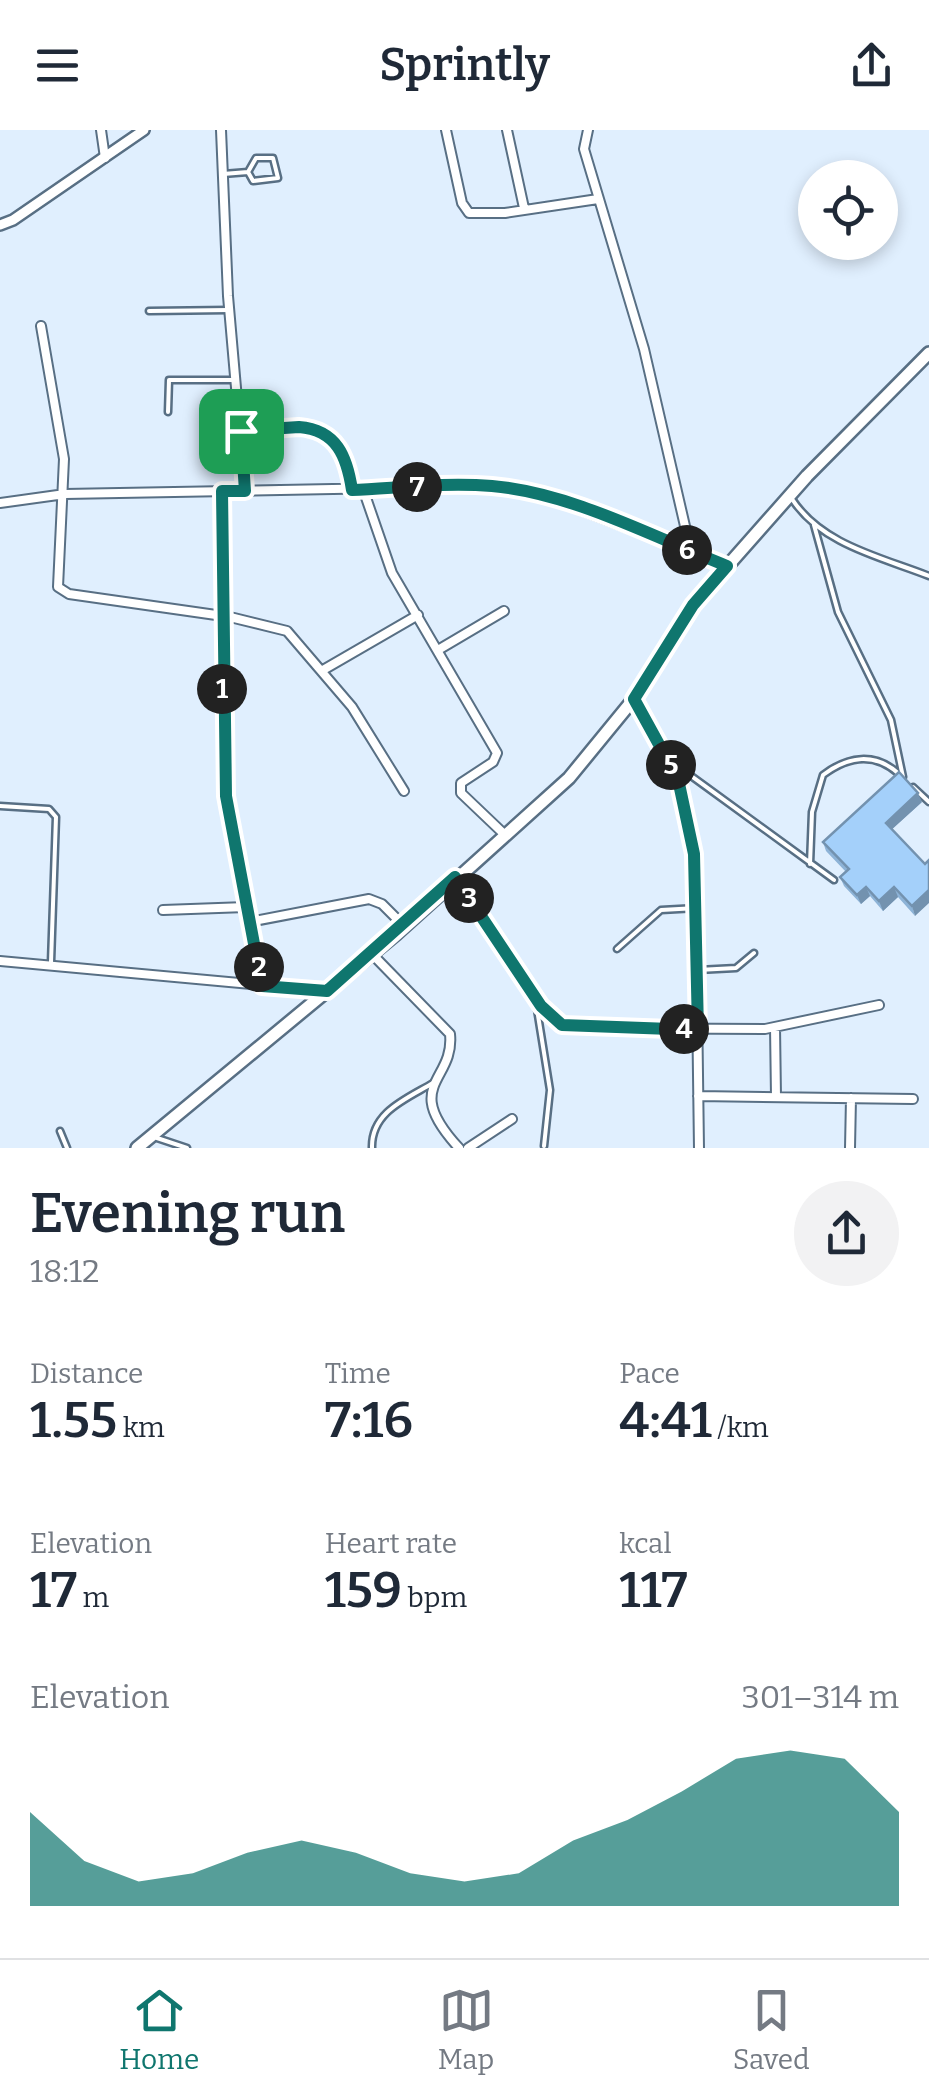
<!DOCTYPE html>
<meta charset="utf-8">
<style>
body{margin:0;font-family:Bitter,serif;background:#f2f2f3;color:#1f2937;height:100vh;display:flex;flex-direction:column;font-size:38px;white-space:nowrap}
*{box-sizing:border-box;margin:0}
p{font-size:32px;color:#747a83}
.icon{flex:none;width:55px;height:55px;fill:none;stroke:currentColor;stroke-width:2;stroke-linecap:round;stroke-linejoin:round}
.map{position:relative;height:1018px;overflow:hidden}
.side{display:flex;flex-direction:column;background:#fff;flex:1}
.side>*{flex:none}
.controls{position:absolute;left:798px;top:30px;display:grid;gap:20px}
.controls a{display:grid;place-items:center;width:100px;height:100px;border-radius:50%;background:#fff;box-shadow:0 5px 15px #0003;font-size:50px}
.pin{position:absolute;display:grid;place-items:center;width:85px;height:85px;color:#fff;margin:-42px;border-radius:20px;box-shadow:0 5px 15px #0006}
.km{position:absolute;width:50px;height:50px;margin:-25px;border-radius:50%;background:#222;color:#fff;font-size:28px;line-height:50px;text-align:center}
.round{display:grid;place-items:center;flex:none;width:105px;height:105px;border-radius:52px;background:#f2f2f3}
.head{display:flex;align-items:center;justify-content:space-between;height:170px;padding:0 30px}
h1{font-size:55px;font-weight:600;line-height:75px}
.metrics{display:grid;grid-template-columns:repeat(3,1fr);gap:15px;height:170px;padding:10px 30px}
.metrics div{display:grid;align-content:center}
.metrics b{font-size:50px;font-weight:600}
.metrics small{font-size:28px;font-weight:400}
.metrics p{font-size:28px}
.chart{height:280px;padding:20px 30px}
.chart p{display:flex;justify-content:space-between}
.chart svg{width:100%;height:180px;margin-top:10px;fill:#0f766e;opacity:.7}
header{display:flex;justify-content:space-between;align-items:center;height:130px;padding:0 30px;background:#fff;font-size:45px;font-weight:600}
.menu{display:flex;justify-content:space-around;align-items:center;height:140px;border-top:2px solid #e0e1e3;background:#fff;font-size:28px;color:#747a83}
.menu a{display:grid;justify-items:center;gap:5px}
.menu .active{color:#0f766e}
.map>svg:first-child{display:block}
.lines{fill:none;stroke-linecap:round;stroke-linejoin:round}
.service-casing{stroke:#586f84;stroke-width:9}
.minor-casing{stroke:#586f84;stroke-width:12}
.tertiary-casing{stroke:#586f84;stroke-width:14}
.primary-casing{stroke:#586f84;stroke-width:16}
.service{stroke:#fff;stroke-width:4}
.minor{stroke:#fff;stroke-width:8}
.tertiary{stroke:#fff;stroke-width:9}
.primary{stroke:#fff;stroke-width:11}
.wall{fill:#8db3d7}
.shaded-wall{fill:#7392af}
.building{fill:#a4d0fa;stroke:#7392af;stroke-width:2.5}
.route-casing{stroke:#fff;stroke-width:20}
.route{stroke:#0f766e;stroke-width:12}
</style>
<header><svg class="icon" aria-label="menu" viewBox="0 0 24 24"><path d="M4 6h16M4 12h16M4 18h16"/></svg>Sprintly<svg class="icon" aria-label="share" viewBox="0 0 24 24"><path d="M12 15V3M7 8l5-5 5 5M5 13v7h14v-7"/></svg></header>
<div class="map">
<svg width="929" height="1018" viewBox="0 0 929 1018">
<rect width="100%" height="100%" fill="#e0effe"/>
<g class="lines">
<defs>
<path id="service" d="M223,44L248,42L253,51L278,48L273,28H256L248,42
M149,181L229,180
M168,282L169,250H232
M792,369C822,415 881,427 929,446
M814,395L838,482L891,590L903,647
M672,632L834,750
M913,657L929,672
M0,676L49,679L56,687L51,832
M810,734L812,682L823,645C848,626 875,622 899,644
M617,819L661,780L697,778
M698,840L736,838L754,823
M536,873L550,960L544,1016
M60,1001L67,1018
M157,1008L187,1018
M372,1018C371,982 406,969 433,953"/>
<path id="minor" d="M101,0L105,28
M221,0L228,166L245,361
M446,0L462,73L469,83H505L598,69
M507,0L524,78
M588,0L584,19L644,219L691,422
M41,196L64,329L58,457L69,464L230,487L287,501L352,577L404,661
M241,301C300,297 343,286 352,360
M363,359L392,443L497,623L493,632L461,653V663L504,704
M221,361L226,666L262,856
M0,373L65,364L491,356L545,366L727,436
M438,520L504,481
M323,540L418,485
M634,569L673,638L695,724L699,1018
M455,747L541,876L569,898L765,899L879,875
M163,780L246,777
M249,792L369,769L382,774L404,796
M372,824L450,904C455,952 400,954 459,1018
M0,831L327,861
M775,897L776,967
M698,966L913,969
M468,1018L512,989
M850,1018L851,968"/>
<path id="tertiary" d="M0,95L13,90L144,0"/>
<path id="primary" d="M137,1018L396,804L569,648L637,565L693,475L807,346L929,223"/>
</defs>
<use href="#service" class="service-casing"/>
<use href="#minor" class="minor-casing"/>
<use href="#tertiary" class="tertiary-casing"/>
<use href="#primary" class="primary-casing"/>
<use href="#service" class="service"/>
<use href="#minor" class="minor"/>
<use href="#tertiary" class="tertiary"/>
<use href="#primary" class="primary"/>
</g>
<path class="wall" d="M922,672L892,699L915,786L898,767L883,781L870,766L861,774L844,756L840,747L846,742L826,721L823,712Z"/>
<path class="shaded-wall" d="M918,663L922,672L889,702L886,693Z
M866,757L870,766L861,774L857,765Z
M894,757L898,767L883,781L879,771Z
M929,760V773L915,786L912,776Z"/>
<path class="building" d="M899,642L918,663L886,693L925,734L929,730V760L912,776L894,757L879,771L866,757L857,765L840,747L849,739L823,712Z"/>
<g class="lines">
<defs>
<path id="route" d="M299,297C337,300 347,327 352,360C398,358 446,352 492,356C572,363 653,407 727,436L693,475L634,569L678,649L694,724L698,900L562,895L541,876L455,747L327,861L262,856L226,666L222,361H245L241,301Z"/>
</defs>
<use href="#route" class="route-casing"/>
<use href="#route" class="route"/>
</g>
</svg>
<div class="controls">
<a><svg class="icon" aria-label="locate" viewBox="0 0 24 24"><circle cx="12" cy="12" r="6"/><path d="M12 2v4M12 18v4M2 12h4M18 12h4"/></svg></a>
</div>
<div class="pin" style="left:241px;top:301px;background:#1e9e55"><svg class="icon" aria-label="arrive" viewBox="0 0 24 24"><path d="M6 21V4h12l-3 4 3 4H6"/></svg></div>
<b class="km" style="left:222px;top:559px">1</b>
<b class="km" style="left:259px;top:837px">2</b>
<b class="km" style="left:469px;top:768px">3</b>
<b class="km" style="left:684px;top:899px">4</b>
<b class="km" style="left:671px;top:635px">5</b>
<b class="km" style="left:687px;top:420px">6</b>
<b class="km" style="left:417px;top:357px">7</b>
</div>
<section class="side">
<div class="head"><div><h1>Evening run</h1><p>18:12</p></div><a class="round"><svg class="icon" aria-label="share" viewBox="0 0 24 24"><path d="M12 15V3M7 8l5-5 5 5M5 13v7h14v-7"/></svg></a></div>
<div class="metrics">
<div><p>Distance</p><b>1.55<small> km</small></b></div>
<div><p>Time</p><b>7:16</b></div>
<div><p>Pace</p><b>4:41<small> /km</small></b></div>
</div>
<div class="metrics">
<div><p>Elevation</p><b>17<small> m</small></b></div>
<div><p>Heart rate</p><b>159<small> bpm</small></b></div>
<div><p>kcal</p><b>117</b></div>
</div>
<div class="chart"><p><span>Elevation</span>301–314 m</p>
<svg viewBox="0 0 160 44" preserveAspectRatio="none"><path d="M0 44V21L10 33L20 38L30 36L40 31L50 28L60 31L70 36L80 38L90 36L100 28L110 23L120 16L130 8L140 6L150 8L160 21V44z"/></svg>
</div>
</section>
<nav class="menu">
<a class="active"><svg class="icon" aria-label="home" viewBox="0 0 24 24"><path d="M3 11l9-7 9 7M6 9v11h12V9"/></svg>Home</a>
<a><svg class="icon" aria-label="map" viewBox="0 0 24 24"><path d="M3 6l6-2 6 2 6-2v14l-6 2-6-2-6 2zM9 4v14M15 6v14"/></svg>Map</a>
<a><svg class="icon" aria-label="saved" viewBox="0 0 24 24"><path d="M7 4h10v16l-5-4-5 4z"/></svg>Saved</a>
</nav>
